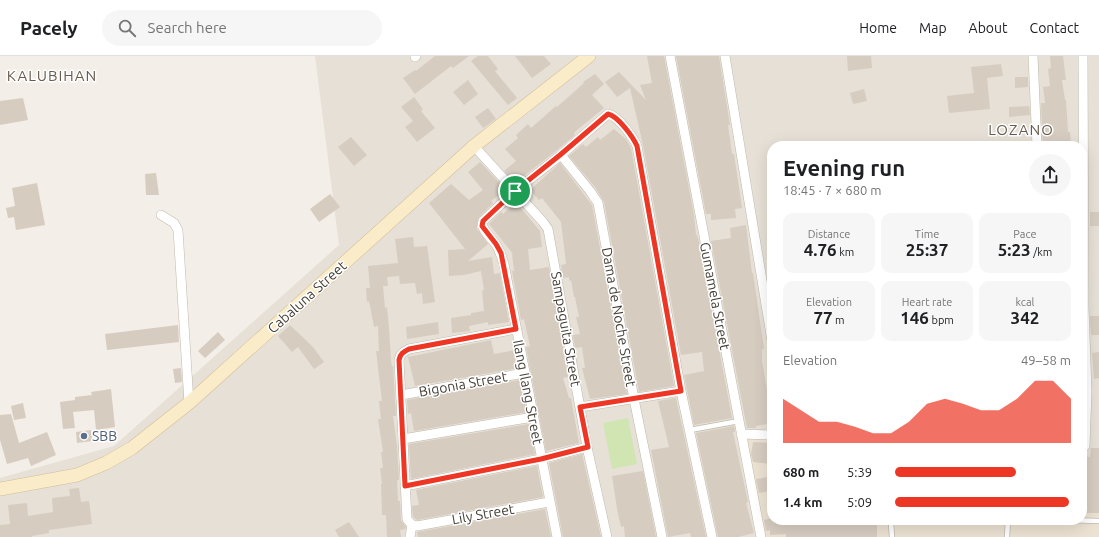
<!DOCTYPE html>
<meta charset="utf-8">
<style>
body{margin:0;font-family:Ubuntu,sans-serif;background:#f6f6f6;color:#202124;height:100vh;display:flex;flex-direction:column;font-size:15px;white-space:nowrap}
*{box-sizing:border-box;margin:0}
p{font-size:13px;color:#757577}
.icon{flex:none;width:22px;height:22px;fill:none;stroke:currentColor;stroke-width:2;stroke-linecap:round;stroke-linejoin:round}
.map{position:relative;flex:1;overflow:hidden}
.side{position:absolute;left:767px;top:85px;width:320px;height:384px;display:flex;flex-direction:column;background:#fff;border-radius:16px;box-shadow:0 4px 16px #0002}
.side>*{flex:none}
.pin{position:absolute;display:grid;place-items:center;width:34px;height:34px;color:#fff;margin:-17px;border:2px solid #fff;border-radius:50%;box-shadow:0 1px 4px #0007}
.round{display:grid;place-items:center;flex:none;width:42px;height:42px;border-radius:21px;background:#f6f6f6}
.head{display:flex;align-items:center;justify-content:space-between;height:68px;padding:0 16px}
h1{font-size:22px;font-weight:700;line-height:30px}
.metrics{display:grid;grid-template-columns:repeat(3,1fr);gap:6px;height:68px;padding:4px 16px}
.metrics div{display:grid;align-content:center;border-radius:10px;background:#f6f6f6;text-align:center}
.metrics b{font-size:17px;font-weight:700}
.metrics small{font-size:11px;font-weight:400}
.metrics p{font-size:11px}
.chart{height:112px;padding:8px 16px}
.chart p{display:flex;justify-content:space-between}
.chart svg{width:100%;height:72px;margin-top:4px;fill:#ed3624;opacity:.7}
ul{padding:0 16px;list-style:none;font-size:13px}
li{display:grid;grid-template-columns:64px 48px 1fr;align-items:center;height:30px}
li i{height:10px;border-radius:5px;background:#ed3624}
header{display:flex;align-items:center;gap:24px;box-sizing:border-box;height:56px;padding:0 20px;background:#fff;border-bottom:1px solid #e0e0e0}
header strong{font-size:19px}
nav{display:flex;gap:22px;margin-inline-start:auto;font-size:14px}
.search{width:280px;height:36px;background:#f6f6f6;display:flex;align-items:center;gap:10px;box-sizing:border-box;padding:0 14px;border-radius:22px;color:#757577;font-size:15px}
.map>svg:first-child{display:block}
.residential{fill:#e6e0d6;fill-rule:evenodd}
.education{fill:#ebe2d2}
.pitch{fill:#d1e5b2}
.building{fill:#d7ccc0}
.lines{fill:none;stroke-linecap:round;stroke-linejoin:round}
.service-casing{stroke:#c0b9ad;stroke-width:6}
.minor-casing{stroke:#c0b9ad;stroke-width:10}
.secondary-casing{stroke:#d0be99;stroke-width:14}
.service{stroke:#fff;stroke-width:4.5}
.minor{stroke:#fff;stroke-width:9}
.secondary{stroke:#fbecc9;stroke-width:13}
.route-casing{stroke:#fff;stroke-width:8}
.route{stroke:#ed3624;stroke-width:5}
.service-dot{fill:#5c6f8a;stroke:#fff;stroke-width:1.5}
.labels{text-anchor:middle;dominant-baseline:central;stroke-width:3;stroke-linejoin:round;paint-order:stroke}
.street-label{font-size:14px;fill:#453f37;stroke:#fff}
.service-label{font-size:14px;fill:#4e5e75;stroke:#fff;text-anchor:start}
.neighbourhood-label{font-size:15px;letter-spacing:1px;fill:#675c4e;stroke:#fff}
</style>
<header>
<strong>Pacely</strong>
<div class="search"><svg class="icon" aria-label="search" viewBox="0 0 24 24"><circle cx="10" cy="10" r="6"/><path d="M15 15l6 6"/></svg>Search here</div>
<nav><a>Home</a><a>Map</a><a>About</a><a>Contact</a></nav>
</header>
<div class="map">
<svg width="1099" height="481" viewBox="0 0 1099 481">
<rect width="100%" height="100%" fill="#f3eee7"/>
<path class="residential" d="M315,0H1099V481H0V422L114,390L339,189ZM772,90H1082V464H772Z"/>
<path class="education" d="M744,380L772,383V464H1082V412L1099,413V481H764Z"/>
<path class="pitch" d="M628,362L637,408L612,413L603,367Z"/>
<path class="building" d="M435,0H469L453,12L451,10L415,38L403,22L415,14L416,15Z
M478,0H488L498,13L495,15L517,42L508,49L471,5Z
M515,0H544L551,8L532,22Z
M647,0H664L694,159L696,179H697L699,186L732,362L694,369L684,319L704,315L702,296L681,299L643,89L630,32L617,41L605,26L619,16L646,44L640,29L652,27Z
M676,0H719L730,69H728L732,98H734L742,152L735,153L736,162L711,164V158H706Z
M847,0H871L872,12L848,15Z
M1050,0H1063L1066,24H1062L1065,44H1066L1068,76H1070L1071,90H1043L1041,47H1045L1043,31L1050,30L1048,13L1051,12Z
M1001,8L1003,20L987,22L990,53L949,57L947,40L974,37L971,11Z
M595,18L604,28L592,39L604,52L577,74L574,77L575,79L557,94L515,127L504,115L516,105L505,93L518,82L516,79L528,68L531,72L556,50L557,51L584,27L583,26Z
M1015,21H1028V31L1015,32Z
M468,24L478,38L464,49L453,36Z
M864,33L867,45L853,48L850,37Z
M414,41L423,53L421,55L435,72L417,86L405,71L413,65L401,51Z
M23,42L28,64L0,69V45Z
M1029,50L1030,59L1009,61V51Z
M488,52L496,63L483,72L475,61Z
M614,73L626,83L631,92L674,330L639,336L604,146L595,131L569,100L583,88L586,91L598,81L600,84Z
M351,81L367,99L354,110L338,91Z
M480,106L506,134L491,145L493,147L479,161L477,168V173L488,188L468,205L492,201L494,218L500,217L509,266L488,269V266L469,270L470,275L452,277L451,262L471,259V257L484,255L482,234H484L481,215L464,219L449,220L448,194L465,193L429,147L451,128L469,144L483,134L468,116Z
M560,107L592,149L627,338L590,343L582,312H585L582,291L575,292L573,279L580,278L576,261H579L575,241H574L571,224L569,225V221L563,222L561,209L566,208L561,166L542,142L539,144L530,134Z
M156,117L159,139H146L145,118Z
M37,127L45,169L16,174L14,161L8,162L6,152L15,150L12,132Z
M330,138L340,151L319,166L310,153Z
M516,146L540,175L542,191L528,193L530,214L549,211L568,321L563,322L569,342H571L579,387L546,395L526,291L530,290L524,263L521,264L512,215H514L512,198H513L489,168L501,156L503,158Z
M1090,156H1099V170H1090Z
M746,169L752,217H753L764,293H762V305L770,352H772V367L756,370V372H747L711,185L731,182L730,172Z
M413,181L414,191L427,190L435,246L423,248L422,237L417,238L415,227L400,228L399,220L387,221L388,230H383L385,252L387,251L389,272L391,305L392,310H393L396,360H393L397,390L399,424H397L398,445H400L401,464L406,471L405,473L400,474L401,481H387L386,459H382L381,428H382L380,412H383L381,396H383L378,363H381L379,345H382L376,295H379L378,270L374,271L369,245L367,246L366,232H370L368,210L398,207L395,183Z
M1090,260H1099V279H1091Z
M438,266L439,278L407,283L406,271Z
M178,269L179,286L107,294L105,278Z
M290,269L313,291L324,306L314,313L298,291L292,296L278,280Z
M218,276L225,284L205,302L198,295Z
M491,284L494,298L515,294L518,312L415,330L408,301Z
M1099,296V322L1094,323L1092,297Z
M181,312L182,326L175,327L173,313Z
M520,324L527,356L414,375L411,357L408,358L407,344Z
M111,333L115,371L96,374L94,354L73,356L75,372L63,373L60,346L75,344V341L92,339L91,336Z
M676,342L706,481H691L690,477L668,481L651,394L669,391L658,345Z
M23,347L26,362L14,364L11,350Z
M11,358L19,387L47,376L56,399L31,410L28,402L7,408L0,384V359Z
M529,368L535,398L411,423L409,388Z
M734,370L735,376H733L748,446L746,447L754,477L738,481H718L696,377Z
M91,374L92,385L77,387L76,376Z
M753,386L772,387V408L753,406L751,398Z
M1091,392H1099V457H1085L1086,435H1082V400L1090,401Z
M582,398L601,481H563L549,407Z
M537,410L543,441L417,464L413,461L412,450L419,449L416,434Z
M643,415L656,481H625L624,470L621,471L617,453L612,420Z
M768,421L770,435L759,437L756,423Z
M79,432L81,446L89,445L92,468L49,474V477L32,480V481H0V469L10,468L8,449L27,447L28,460L53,456L52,442L70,440L69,433Z
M545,453L551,481H418L417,476Z
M772,462V464H819V468H854V464H877V481H786V478L770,479V474L766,475L764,464Z
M349,466L359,481H339L335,474Z"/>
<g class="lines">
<defs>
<path id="service" d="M690,374L739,365
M1066,464L1099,465
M892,481L891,467L895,464
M1007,481L1008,464"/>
<path id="minor" d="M670,0L761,481
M725,0L772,285
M1033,0L1037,90
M1083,0L1084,252L1087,335L1085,390
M415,1L416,0
M474,90L543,166L548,173L587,391L607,481
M561,99L590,135L598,147L634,343L662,481
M161,159L174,167L178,174L189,347
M516,273L409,293C403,296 400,298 399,304L407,463L412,469L417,470L549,446
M401,339L524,317
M580,351L681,335
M741,378L772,379
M403,383L533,361
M405,430L541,403L587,391
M410,481L412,469
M557,481L504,208C502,202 500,196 497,190C492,182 480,174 483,165L515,135L561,99L608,58C618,60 633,81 637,90L681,335L712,481"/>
<path id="secondary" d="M0,433L77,419L106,407L132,392L189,347L474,90L589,0"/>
</defs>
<use href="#service" class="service-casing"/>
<use href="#minor" class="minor-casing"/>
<use href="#secondary" class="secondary-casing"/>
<use href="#service" class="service"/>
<use href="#minor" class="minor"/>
<use href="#secondary" class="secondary"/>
</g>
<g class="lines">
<defs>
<path id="route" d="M608,58C618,60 633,81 637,90L681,335L580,351L588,391L541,403L405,430L399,304C400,298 403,296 409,293L516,273L501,197L496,188L482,170L483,165L515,135L560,99Z"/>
</defs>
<use href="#route" class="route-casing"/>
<use href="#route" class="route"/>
</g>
<circle class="service-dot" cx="84" cy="380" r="4"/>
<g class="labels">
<g class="street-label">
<text transform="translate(715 240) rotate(79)">Gumamela Street</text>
<text transform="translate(307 241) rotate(-42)">Cabaluna Street</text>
<text transform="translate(619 261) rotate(80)">Dama de Noche Street</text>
<text transform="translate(566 273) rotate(80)">Sampaguita Street</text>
<text transform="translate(463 328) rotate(-10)">Bigonia Street</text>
<text transform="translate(528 336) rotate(79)">Ilang Ilang Street</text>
<text transform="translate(483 458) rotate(-10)">Lily Street</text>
</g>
<g class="service-label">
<text x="92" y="380">SBB</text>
</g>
<g class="neighbourhood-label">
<text x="52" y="19">KALUBIHAN</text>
<text x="1021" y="73">LOZANO</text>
</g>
</g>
</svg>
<div class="pin" style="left:515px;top:135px;background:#1e9e55"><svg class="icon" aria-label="arrive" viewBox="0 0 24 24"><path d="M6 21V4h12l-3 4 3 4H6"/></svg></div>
<section class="side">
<div class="head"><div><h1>Evening run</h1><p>18:45 · 7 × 680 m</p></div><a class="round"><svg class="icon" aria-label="share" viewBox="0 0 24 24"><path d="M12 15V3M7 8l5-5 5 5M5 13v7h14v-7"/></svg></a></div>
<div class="metrics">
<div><p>Distance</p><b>4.76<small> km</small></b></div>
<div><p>Time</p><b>25:37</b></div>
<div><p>Pace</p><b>5:23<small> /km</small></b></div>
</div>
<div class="metrics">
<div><p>Elevation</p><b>77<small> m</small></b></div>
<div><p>Heart rate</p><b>146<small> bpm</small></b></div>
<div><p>kcal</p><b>342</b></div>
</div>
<div class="chart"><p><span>Elevation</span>49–58 m</p>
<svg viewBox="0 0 160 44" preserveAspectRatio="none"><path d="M0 44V17L10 24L20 31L30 31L40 34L50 38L60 38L70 31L80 20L90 17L100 20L110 24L120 24L130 17L140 6L150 6L160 17V44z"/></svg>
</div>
<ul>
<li><b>680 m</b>5:39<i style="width:69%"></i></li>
<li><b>1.4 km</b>5:09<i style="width:99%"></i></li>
</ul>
</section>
</div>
